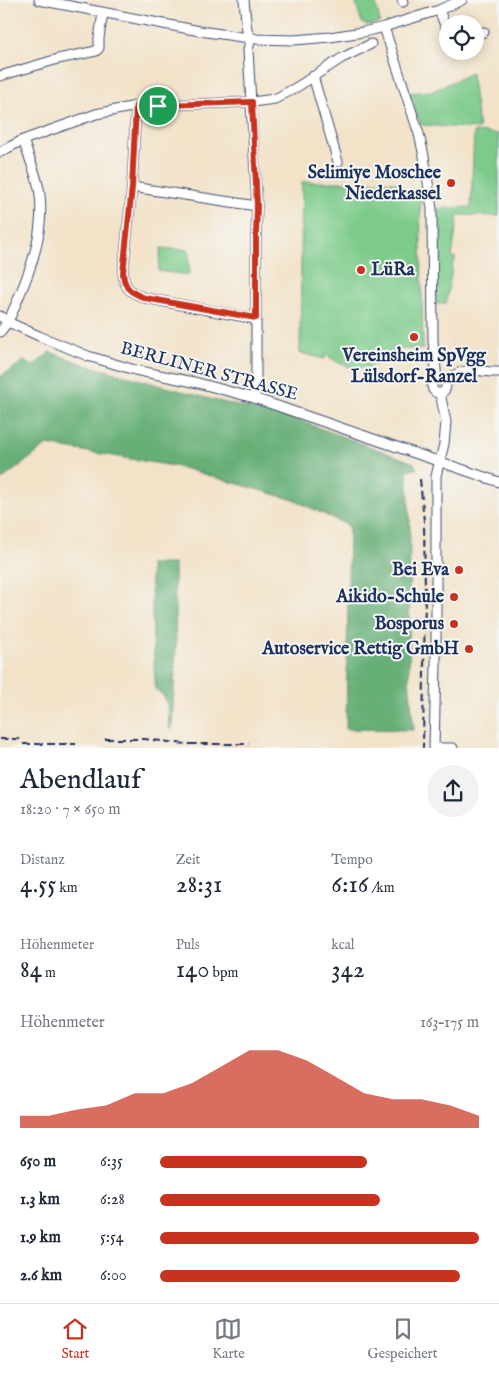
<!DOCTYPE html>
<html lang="de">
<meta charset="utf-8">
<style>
body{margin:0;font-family:"IM FELL English",serif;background:#f2f2f3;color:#1f2937;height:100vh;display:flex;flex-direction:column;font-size:19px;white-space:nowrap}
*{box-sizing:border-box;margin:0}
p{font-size:16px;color:#747a83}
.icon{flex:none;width:28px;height:28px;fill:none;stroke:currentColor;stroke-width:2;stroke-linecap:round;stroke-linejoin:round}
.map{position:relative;height:748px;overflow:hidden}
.panel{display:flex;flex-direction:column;background:#fff;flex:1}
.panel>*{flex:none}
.buttons{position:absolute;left:439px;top:15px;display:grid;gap:10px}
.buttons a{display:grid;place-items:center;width:45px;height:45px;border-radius:50%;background:#fff;box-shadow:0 2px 12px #0003;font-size:25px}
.pin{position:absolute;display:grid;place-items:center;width:42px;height:42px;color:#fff;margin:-21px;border:2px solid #fff;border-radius:50%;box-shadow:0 1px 5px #0007}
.round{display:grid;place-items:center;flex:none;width:52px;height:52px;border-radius:26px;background:#f2f2f3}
.headline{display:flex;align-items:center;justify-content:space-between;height:85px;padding:0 20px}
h1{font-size:28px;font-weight:600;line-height:38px}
.figures{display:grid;grid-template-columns:repeat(3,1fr);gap:8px;height:85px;padding:5px 20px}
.figures div{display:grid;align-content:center}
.figures b{font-size:25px;font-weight:600}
.figures small{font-size:14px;font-weight:400}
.figures p{font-size:14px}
.chart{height:140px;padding:10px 20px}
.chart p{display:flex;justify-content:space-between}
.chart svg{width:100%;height:90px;margin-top:5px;fill:#c8321e;opacity:.7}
ul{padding:0 20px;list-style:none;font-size:16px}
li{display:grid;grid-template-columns:80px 60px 1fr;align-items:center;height:38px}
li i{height:12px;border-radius:6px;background:#c8321e}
.menu{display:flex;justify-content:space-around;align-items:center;height:70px;border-top:1px solid #e0e1e3;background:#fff;font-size:14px;color:#747a83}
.menu a{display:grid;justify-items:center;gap:2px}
.menu .selected{color:#c8321e}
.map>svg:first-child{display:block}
.green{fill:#7dcb8b;stroke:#4c7d74}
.forest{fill:#66af77;stroke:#406f6a}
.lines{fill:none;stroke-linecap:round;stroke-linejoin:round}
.minor-casing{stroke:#3b4a6e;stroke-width:11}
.minor{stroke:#fff;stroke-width:9}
.rail{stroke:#1b2f5e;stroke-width:2;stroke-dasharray:8 4;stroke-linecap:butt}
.route-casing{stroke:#fff;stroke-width:10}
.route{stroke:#c8321e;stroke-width:6}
.poi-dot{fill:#c8321e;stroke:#f6f6f2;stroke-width:2}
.labels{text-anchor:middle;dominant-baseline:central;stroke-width:4;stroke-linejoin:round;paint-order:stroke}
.poi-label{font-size:18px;font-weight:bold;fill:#1b2f5e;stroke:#f6f6f2;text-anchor:end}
.street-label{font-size:18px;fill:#1b2f5e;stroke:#f6f6f2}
</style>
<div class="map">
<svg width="499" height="748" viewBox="0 0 499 748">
<rect width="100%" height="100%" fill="#f6f6f2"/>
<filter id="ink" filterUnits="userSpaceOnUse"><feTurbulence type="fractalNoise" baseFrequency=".02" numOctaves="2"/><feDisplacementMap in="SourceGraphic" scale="10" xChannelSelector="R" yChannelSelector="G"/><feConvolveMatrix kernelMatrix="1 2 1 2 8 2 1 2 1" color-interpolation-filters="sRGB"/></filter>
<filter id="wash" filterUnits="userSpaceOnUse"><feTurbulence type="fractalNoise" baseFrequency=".0096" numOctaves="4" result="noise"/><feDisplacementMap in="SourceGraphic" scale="20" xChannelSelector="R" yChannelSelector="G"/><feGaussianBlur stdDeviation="1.12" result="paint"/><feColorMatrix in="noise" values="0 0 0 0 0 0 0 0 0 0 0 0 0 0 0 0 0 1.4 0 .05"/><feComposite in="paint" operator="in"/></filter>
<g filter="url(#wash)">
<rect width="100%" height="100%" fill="#f2e2c8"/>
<path class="green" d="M355,0H375L380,22L367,25L362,23Z
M471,73L479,129L423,125L420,123L409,93L433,91Z
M474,132L499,134V216L458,215L452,257L456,258L453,263L446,303L436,304L433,209L471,207Z
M302,182H399L400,191L416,190L420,192L423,349H396C377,372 348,374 326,354L325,359L300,353Z
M161,248L189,250V275L158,271Z"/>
<path class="forest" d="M50,352L86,365L218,401L298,420L414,463L417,469L407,470L410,520L409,679L414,730L346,729L349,526L294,500L179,467L47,445L0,481V377L24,361L33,366Z
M150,564H174L176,648L172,728L169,729C168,712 171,699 155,689Z"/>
</g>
<g filter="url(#ink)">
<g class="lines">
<defs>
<path id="minor" d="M39,0L200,31L242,37L249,36
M244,0L247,31L251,37L256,39L294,40L330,37L363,32L384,27L439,10L462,0
M402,0L403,2
M439,10L448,33
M384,27L419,134L424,156L432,209L433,341L437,379
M475,35L484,32
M251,37L248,50L257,206L256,235V383L254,398
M0,76L58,59L96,51L99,48V38L103,13
M313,76L338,162
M136,106L132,187L123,273C124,289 132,293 145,298L256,319
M0,152L23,140L96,114L136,106L252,102L275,99L297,87L342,58L371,44
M132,187L257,206
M0,316L8,322L39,336L88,356L135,370L198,383L254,398L499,482
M0,332C9,322 13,311 18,299C32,267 44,231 40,195C38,177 29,158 23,140
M432 386a7 7 0 1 1 14 0a7 7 0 1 1-14 0Z
M445,381C449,379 454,375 459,373C472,367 486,373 499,372
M434,748L436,664V476L444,444L446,422L440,393
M434,748H453"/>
</defs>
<use href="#minor" class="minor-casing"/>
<use href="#minor" class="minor"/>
<path class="rail" d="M420,479L424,521L425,592L423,748
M0,739H21
M105,739H144L186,744H249
M23,744H76"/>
</g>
</g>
<g class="lines" filter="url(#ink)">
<defs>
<path id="route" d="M252,102L257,206L256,235V318L145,298C132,293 124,289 123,273L132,187L136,106Z"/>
</defs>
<use href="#route" class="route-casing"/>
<use href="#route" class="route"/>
</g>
<g class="poi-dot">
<circle cx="451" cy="183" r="5"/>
<circle cx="361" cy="270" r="5"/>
<circle cx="414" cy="337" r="5"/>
<circle cx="459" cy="570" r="5"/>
<circle cx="454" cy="597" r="5"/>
<circle cx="454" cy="624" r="5"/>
<circle cx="469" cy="649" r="5"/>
</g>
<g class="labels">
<g class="poi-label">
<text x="441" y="173">Selimiye Moschee<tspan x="441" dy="21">Niederkassel</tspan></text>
<text x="371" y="270" text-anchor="start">LüRa</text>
<text x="414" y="356" text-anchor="middle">Vereinsheim SpVgg<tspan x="414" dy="21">Lülsdorf-Ranzel</tspan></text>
<text x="449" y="570">Bei Eva</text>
<text x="444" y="597">Aikido-Schule</text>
<text x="444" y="624">Bosporus</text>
<text x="459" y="649">Autoservice Rettig GmbH</text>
</g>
<g class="street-label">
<text transform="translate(209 372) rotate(15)">BERLINER STRASSE</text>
</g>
</g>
</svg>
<div class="buttons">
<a><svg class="icon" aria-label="locate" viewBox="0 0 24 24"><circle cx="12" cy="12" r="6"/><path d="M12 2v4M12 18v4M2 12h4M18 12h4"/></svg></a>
</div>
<div class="pin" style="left:158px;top:106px;background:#1e9e55"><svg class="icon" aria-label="arrive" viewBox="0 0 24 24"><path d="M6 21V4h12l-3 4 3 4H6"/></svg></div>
</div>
<section class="panel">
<div class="headline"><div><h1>Abendlauf</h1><p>18:20 · 7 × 650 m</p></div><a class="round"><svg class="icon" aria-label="share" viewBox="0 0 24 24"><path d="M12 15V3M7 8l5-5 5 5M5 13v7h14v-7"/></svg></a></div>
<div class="figures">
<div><p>Distanz</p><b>4.55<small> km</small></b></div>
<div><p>Zeit</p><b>28:31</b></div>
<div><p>Tempo</p><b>6:16<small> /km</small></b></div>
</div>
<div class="figures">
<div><p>Höhenmeter</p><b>84<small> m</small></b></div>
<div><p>Puls</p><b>140<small> bpm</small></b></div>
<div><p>kcal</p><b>342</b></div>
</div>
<div class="chart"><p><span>Höhenmeter</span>163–175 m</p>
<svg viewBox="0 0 160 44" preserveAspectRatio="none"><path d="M0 44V38L10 38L20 35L30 33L40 27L50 27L60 22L70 14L80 6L90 6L100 11L110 19L120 27L130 30L140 30L150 33L160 38V44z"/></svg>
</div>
<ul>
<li><b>650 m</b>6:35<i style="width:65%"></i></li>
<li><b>1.3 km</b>6:28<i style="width:69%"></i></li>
<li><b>1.9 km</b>5:54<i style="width:100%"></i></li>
<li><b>2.6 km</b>6:00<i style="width:94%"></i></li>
</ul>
</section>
<nav class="menu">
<a class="selected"><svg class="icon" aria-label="home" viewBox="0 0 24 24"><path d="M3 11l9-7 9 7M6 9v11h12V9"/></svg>Start</a>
<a><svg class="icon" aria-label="map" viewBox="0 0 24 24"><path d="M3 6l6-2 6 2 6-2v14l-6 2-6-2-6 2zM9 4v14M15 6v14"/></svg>Karte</a>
<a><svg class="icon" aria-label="saved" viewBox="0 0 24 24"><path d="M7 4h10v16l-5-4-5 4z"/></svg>Gespeichert</a>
</nav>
